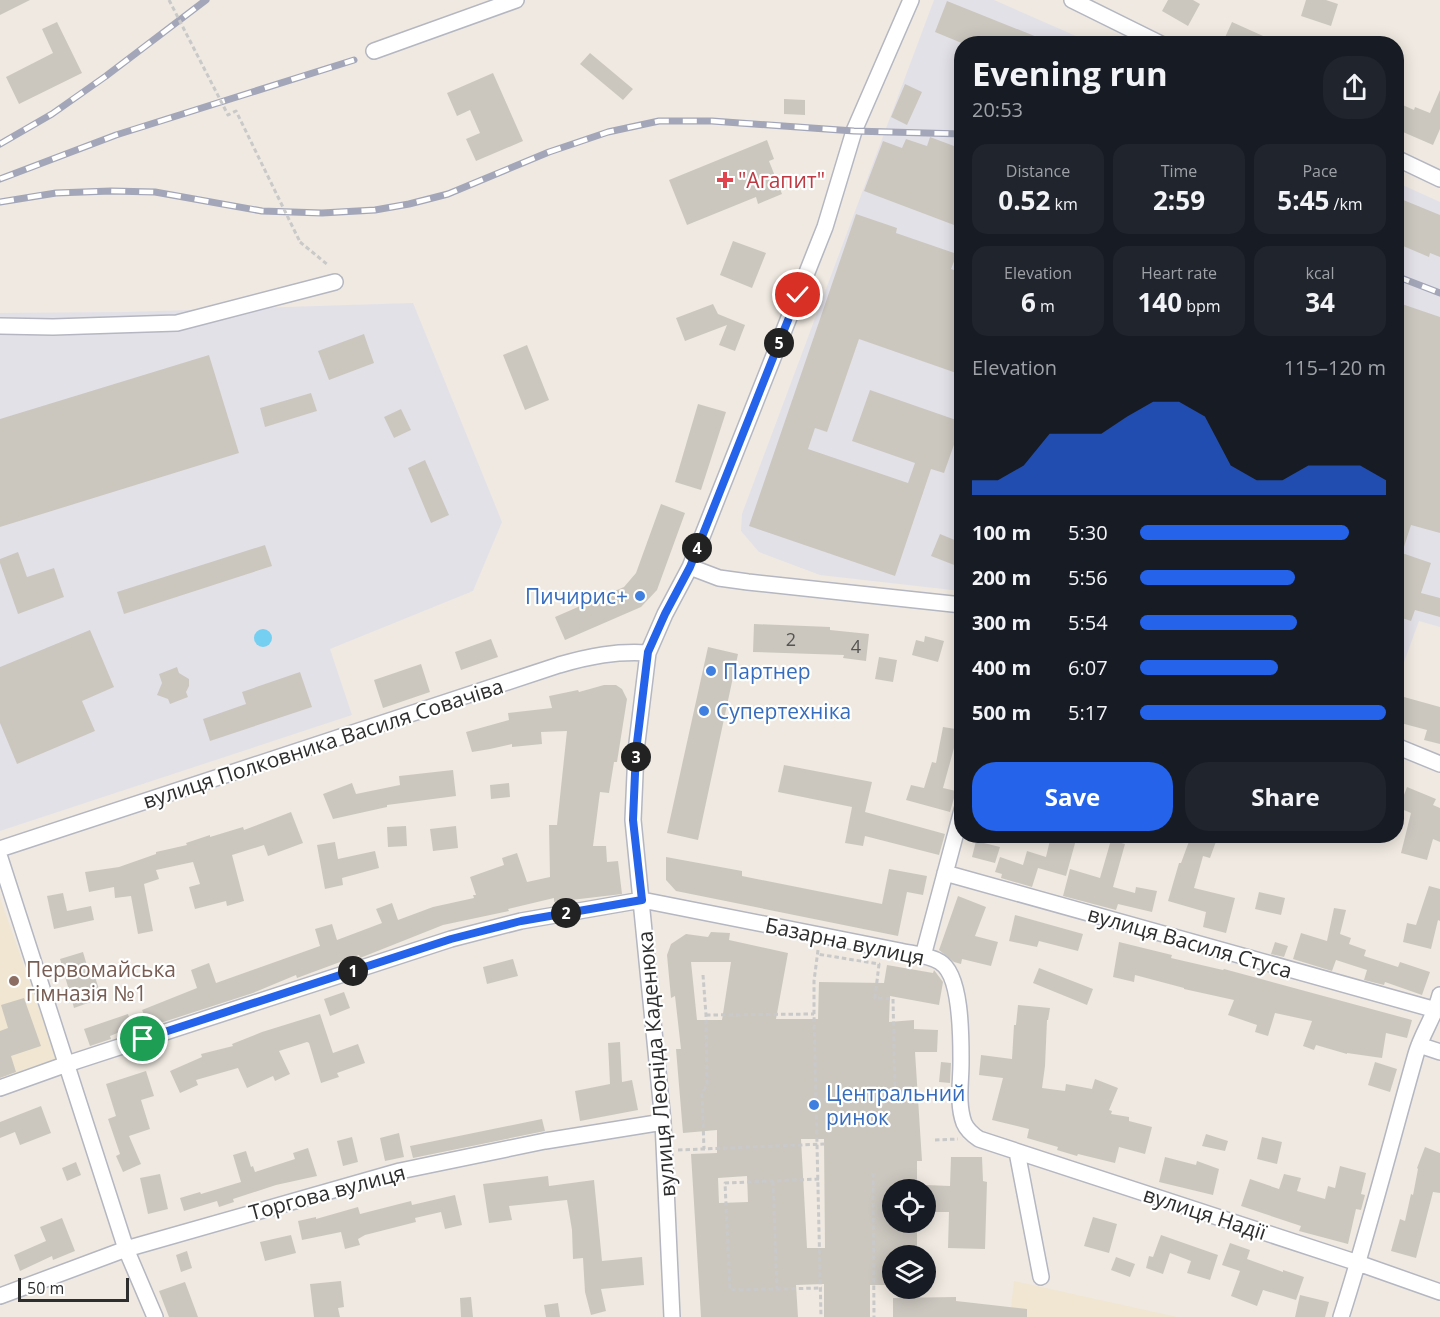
<!DOCTYPE html>
<meta charset="utf-8">
<style>
body{margin:0;font-family:"Open Sans",sans-serif;background:#20242c;color:#f1f3f6;height:100vh;display:flex;flex-direction:column;font-size:22px;white-space:nowrap}
*{box-sizing:border-box;margin:0}
p{font-size:20px;color:#9ea1a6}
.icon{flex:none;width:33px;height:33px;fill:none;stroke:currentColor;stroke-width:2;stroke-linecap:round;stroke-linejoin:round}
.map{position:relative;flex:1;overflow:hidden}
.details{position:absolute;left:954px;top:36px;width:450px;height:807px;display:flex;flex-direction:column;background:#171b24;border-radius:24px;box-shadow:0 3px 15px #0003}
.details>*{flex:none}
.fabs{position:absolute;left:882px;top:1179px;display:grid;gap:12px}
.fabs a{display:grid;place-items:center;width:54px;height:54px;border-radius:50%;background:#171b24;box-shadow:0 3px 15px #0003;font-size:30px}
.scale{position:absolute;left:18px;bottom:15px;width:111px;box-sizing:border-box;padding-left:6px;border:3px solid #2e2e2e;border-top:0;font-size:16px;line-height:21px;white-space:nowrap;color:#2e2e2e;-webkit-text-stroke:4px #fff;paint-order:stroke}
.pin{position:absolute;display:grid;place-items:center;width:51px;height:51px;color:#fff;margin:-26px;border:3px solid #fff;border-radius:50%;box-shadow:0 2px 6px #0007}
.km{position:absolute;width:30px;height:30px;margin:-15px;border-radius:50%;background:#222;color:#fff;font-size:16px;line-height:30px;text-align:center}
.round{display:grid;place-items:center;flex:none;width:63px;height:63px;border-radius:24px;background:#20242c}
.headline{display:flex;align-items:center;justify-content:space-between;height:102px;padding:0 18px}
h1{font-size:33px;font-weight:700;line-height:45px}
.stats{display:grid;grid-template-columns:repeat(3,1fr);gap:9px;height:102px;padding:6px 18px}
.stats div{display:grid;align-content:center;border-radius:15px;background:#20242c;text-align:center}
.stats b{font-size:26px;font-weight:700}
.stats small{font-size:16px;font-weight:400}
.stats p{font-size:16px}
.chart{height:168px;padding:12px 18px}
.chart p{display:flex;justify-content:space-between}
.chart svg{width:100%;height:108px;margin-top:6px;fill:#2563eb;opacity:.7}
.button{display:flex;gap:12px;margin-top:auto;padding:12px 18px}
.button a{flex:1;height:69px;border-radius:24px;background:#2563eb;color:#fff;font-size:24px;font-weight:700;line-height:69px;text-align:center}
.button a+a{background:#20242c;color:#f1f3f6}
ul{padding:0 18px;list-style:none;font-size:20px}
li{display:grid;grid-template-columns:96px 72px 1fr;align-items:center;height:45px}
li i{height:15px;border-radius:8px;background:#2563eb}
.map>svg:first-child{display:block}
.industrial{fill:#e3e1e8}
.education{fill:#f0e6d1}
.water{fill:#75cff0}
.building{fill:#cbc7bf;fill-rule:evenodd}
.lines{fill:none;stroke-linecap:round;stroke-linejoin:round}
.minor-casing{stroke:#b4b7c1;stroke-width:18}
.path{stroke:#c9c9c9;stroke-width:3;stroke-dasharray:4.5 3;stroke-linecap:butt}
.minor{stroke:#fff;stroke-width:15}
.rail-casing{stroke:#a3a6b8;stroke-width:7}
.rail{stroke:#fff;stroke-width:4.5;stroke-dasharray:14;stroke-linecap:butt}
.path-bridge{stroke:#c9c9c9;stroke-width:3;stroke-dasharray:4.5 3;stroke-linecap:butt}
.route-casing{stroke:#fff;stroke-width:12}
.route{stroke:#2563eb;stroke-width:8}
.health-dot{fill:#e0444e;stroke:#fff;stroke-width:2}
.shop-dot{fill:#3f7fe0;stroke:#fff;stroke-width:2}
.education-dot{fill:#8d6e63;stroke:#fff;stroke-width:2}
.labels{text-anchor:middle;dominant-baseline:central;stroke-width:4.5;stroke-linejoin:round;paint-order:stroke}
.number-label{font-size:18px;fill:#555452}
.health-label{font-size:21px;fill:#be3a42;stroke:#fff;text-anchor:start}
.shop-label{font-size:21px;fill:#366cbe;stroke:#fff;text-anchor:start}
.street-label{font-size:21px;fill:#2e2e2e;stroke:#fff}
.education-label{font-size:21px;fill:#785e54;stroke:#fff;text-anchor:start}
</style>
<div class="map">
<svg width="1440" height="1317" viewBox="0 0 1440 1317">
<rect width="100%" height="100%" fill="#efe9e1"/>
<path class="industrial" d="M934,0H994L1092,43L962,44L961,591L820,575L759,552L741,531L742,514Z
M1396,182L1440,202V627L1419,621L1397,681Z
M413,303L502,522L473,591L330,649L352,715L0,831V313L127,312Z"/>
<path class="education" d="M0,898L58,1063L0,1084Z
M1014,1281L1177,1317H1010Z"/>
<path class="water" d="M254 638a9 9 0 1 1 18 0a9 9 0 1 1-18 0Z"/>
<path class="building" d="M0,0H30L0,15Z
M1168,0H1193L1200,4L1188,26L1162,11Z
M1306,0H1326L1338,4L1331,26L1301,16Z
M947,1L1052,43V44H964L935,32Z
M57,22L82,73L19,104L6,77L53,53L42,29Z
M1232,22L1281,44H1222Z
M590,53L633,89L623,100L580,64Z
M493,73L523,141L476,161L466,139L480,133L470,110L457,116L447,93Z
M905,84L922,92L907,125L891,117Z
M1440,90V129L1433,145L1396,129V102L1414,110L1415,107L1430,113Z
M784,99L805,100V115L784,114Z
M930,137L962,149V228L864,191L883,141L902,148L906,139L927,146Z
M767,140L774,159L769,161L782,194L758,204L756,197L687,225L669,180Z
M1396,197L1440,215V257L1430,253L1429,257L1396,243Z
M856,214L897,228L896,233L957,254L951,269L962,273V375L859,339L827,432L815,428L808,449L908,483L915,463L852,441L870,390L962,422L944,473L931,469L895,576L749,526Z
M733,241L766,253L752,288L720,275Z
M1396,302L1440,317V533L1411,525L1402,553L1431,563L1421,593L1440,598V617L1415,610L1411,621L1396,616Z
M713,304L718,314L745,325L735,351L719,345L727,325L685,341L676,318Z
M364,334L374,363L329,380L318,351Z
M527,345L549,400L525,410L503,355Z
M209,355L239,453L0,527V419Z
M311,393L317,411L265,427L260,408Z
M698,404L726,412L701,490L675,482Z
M401,409L411,430L394,438L384,417Z
M425,460L449,515L431,523L408,468Z
M661,504L685,513L657,590L641,607L565,640L555,617L624,587L636,573Z
M940,534L962,543V568L931,556Z
M265,545L272,566L124,614L117,592Z
M18,552L27,577L54,568L64,597L18,614L0,563V559Z
M754,624L830,627V630L869,634L866,661L843,658L844,655L753,652Z
M90,630L114,687L82,701L95,731L17,764L0,723V667Z
M925,636L944,641L938,662L912,655L916,640L924,642Z
M491,639L498,657L461,670L455,652Z
M708,647L738,654L698,840L667,833Z
M879,657L897,660L893,682L875,679Z
M421,664L430,692L383,708L374,680Z
M177,667L179,673L189,679V686L186,692L188,697L170,704L168,699L157,695L162,683L159,674Z
M300,672L312,707L210,741L203,719L246,704L242,692Z
M604,685H616L622,689L627,699L617,762H614L609,793L600,792L593,846H606L607,862L618,861L622,894L554,902V898L508,909L509,911L443,925L360,958L359,955L297,978L296,975L253,993L151,1026L149,1021H147L142,1010L197,988L191,970L209,963L216,983L320,946L315,929L332,924L337,940L382,923L376,909L392,903L398,920L433,907L474,898L473,895H476L470,877L504,865L502,858L517,853L527,882L550,877L549,825H557L567,731L541,732L542,744L512,747V744L490,749L472,752L466,732L509,720L508,713L552,708L549,696L578,690L579,692Z
M1404,697L1440,707V744L1424,740L1427,730L1397,722Z
M943,727L962,730V749L954,748L943,788L956,791L950,812L906,800L911,785L924,788L932,762L936,763Z
M784,765L872,782L865,812L945,834L939,855L865,836L863,846L845,843L852,807L778,792Z
M453,770L456,796L387,805V807L333,819L323,794L352,783L356,794L400,785L399,776Z
M509,783L510,797L491,799L490,785Z
M1407,787L1436,799L1433,805L1440,808V842L1433,839L1427,860L1401,853L1411,813L1399,808Z
M291,812L303,843L268,856L264,845L232,855L244,901L227,906L226,901L195,909L189,887L200,884L193,862L156,870L159,879L144,884L153,931L138,934L131,896L115,898L114,887L89,892L85,872L119,867L156,854V852L187,845L186,843L210,835V837L243,827L244,830Z
M406,826L407,846L388,847L387,827Z
M456,826L458,848L433,851L430,829Z
M1051,836H1077L1066,876L1038,868L1032,887L1001,878L1002,874L995,872L1000,857L1023,865L1027,851L1046,857Z
M1191,836H1218L1210,858L1203,856L1194,888L1235,898L1226,933L1203,927L1206,912L1168,901L1179,863H1181Z
M1111,840L1125,844L1113,887L1135,893L1136,887L1157,891L1152,912L1118,904L1116,910L1063,896L1070,869L1100,878Z
M976,841L1000,847L995,863L972,857Z
M335,842L338,859L375,851L379,868L342,878L343,885L325,889L317,845Z
M666,857L742,871V876L882,904L889,869L927,876L923,895L907,892L898,936L676,891L666,880Z
M1429,886L1440,889V921L1438,920L1431,949L1403,942L1407,923L1416,925Z
M1259,892L1285,898L1281,915L1255,909Z
M63,893L67,911L91,906L94,920L54,929L47,896Z
M958,896L986,907L975,936L998,942L991,966L962,959L961,964L954,962L939,950Z
M1334,908L1346,910L1340,934L1351,938L1349,944L1366,950L1364,956L1398,967L1400,962L1430,972L1422,995L1385,982L1384,985L1364,980L1367,970L1336,960L1332,971L1293,959L1301,933L1327,941Z
M1015,915L1083,934L1078,951L1039,941L1037,947L1009,941Z
M711,932L730,933L729,940L788,953L776,1019H818L819,982L884,983L887,965L933,973L934,970L943,982L939,1005L890,996L889,1022L914,1020V1029L938,1030L937,1052H915L922,1161H917V1190H892V1222H917V1256H892V1285H870V1317H824V1284L796,1285L798,1317H701L691,1154L717,1153V1130L683,1133L676,1049H681L675,996L671,998L667,955L671,944L686,934L708,937ZM691,962H731L722,1020H697ZM801,1139H824L825,1248H807ZM747,1176L748,1202L719,1203L718,1178Z
M1119,942L1172,955L1171,958L1223,970L1224,969L1412,1020L1407,1038L1386,1033L1382,1058L1347,1053V1054L1316,1045L1314,1050L1303,1046L1312,1021L1275,1013L1268,1036L1255,1032L1257,1025L1228,1015L1234,1000L1184,989V988L1135,975L1134,982L1113,977Z
M1275,942L1288,946L1284,957L1271,954Z
M83,952L91,979L95,977L102,998L74,1008L60,959Z
M513,959L518,976L487,984L483,967Z
M1039,968L1093,989L1087,1005L1033,983Z
M344,992L350,1008L330,1016L324,999Z
M24,998L41,1046L11,1056L16,1072L0,1078V1031L8,1028L1,1005Z
M1018,1005L1050,1008L1048,1020H1047L1045,1066L1042,1088L1065,1091L1066,1084L1092,1089L1095,1079L1118,1088L1109,1110L1112,1111L1111,1114L1129,1117V1121L1152,1127L1145,1154L1119,1147L1115,1163L1078,1154L1077,1156L1057,1150L1058,1147L1027,1138L1029,1129L992,1120L1003,1078L979,1075L981,1055L1012,1059L1014,1025H1016Z
M128,1014L132,1027L110,1036L111,1039L90,1046L84,1029Z
M320,1014L333,1053L358,1044L365,1063L337,1073L339,1077L321,1083L309,1043L307,1042L279,1051L290,1074L275,1081L273,1076L247,1088L238,1068L196,1080L198,1085L180,1093L170,1071L202,1057L201,1054L233,1046L232,1044L262,1032Z
M620,1042L622,1082L632,1080L638,1110L580,1121L575,1091L610,1084L608,1043Z
M941,1062L951,1063L950,1083L939,1082Z
M1375,1062L1397,1069L1390,1092L1368,1085Z
M146,1071L154,1096L141,1100L150,1129L129,1136L141,1164L123,1172L116,1156L120,1154L108,1119L116,1116L106,1084Z
M41,1106L51,1133L20,1145L15,1132L0,1138V1122Z
M542,1119L545,1131L413,1158L410,1146Z
M399,1133L404,1157L385,1161L380,1138Z
M1206,1134L1228,1141L1225,1151L1202,1146Z
M352,1137L358,1162L343,1166L337,1141Z
M1262,1137L1282,1142L1277,1164L1257,1159Z
M1425,1147L1440,1153V1193L1433,1192L1416,1258L1391,1251L1400,1219L1405,1221L1411,1194L1413,1195L1418,1169L1417,1168Z
M308,1148L317,1176L276,1185L233,1199L234,1202L219,1207L217,1201L184,1211L180,1198L200,1192L201,1194L241,1182L233,1155L246,1151L251,1167L253,1166L255,1172L295,1159L293,1153Z
M951,1157H982L983,1181L987,1182L985,1249L948,1248L949,1212H926V1185L950,1186Z
M1165,1157L1196,1165L1197,1161L1219,1169L1213,1195L1159,1182Z
M76,1162L81,1175L67,1181L62,1168Z
M1340,1166L1366,1173L1361,1194L1365,1195L1361,1210L1356,1209L1348,1244L1299,1231L1301,1226L1241,1206L1250,1179L1279,1189L1284,1174L1301,1178L1297,1191L1325,1199L1328,1186L1335,1188Z
M160,1174L168,1209L148,1214L140,1178Z
M548,1176L549,1186L594,1180L602,1261L642,1257L644,1285L601,1289L606,1311L591,1315L585,1292L583,1258L573,1259L572,1230L567,1200L509,1206L512,1220L489,1223L483,1184Z
M455,1195L462,1225L445,1229L441,1212L415,1218L416,1222L365,1235L358,1239L360,1245L345,1249L341,1232L302,1240L298,1221L316,1217V1219L358,1207L360,1214L411,1201L412,1205Z
M1093,1217L1117,1224L1109,1253L1084,1246Z
M62,1218L75,1251L53,1260L52,1256L20,1271L14,1255L46,1241L40,1227Z
M291,1235L296,1253L265,1261L260,1242Z
M1161,1235L1218,1255L1210,1280L1187,1273L1191,1261L1170,1253L1163,1274L1146,1268L1149,1256L1153,1257Z
M1230,1243L1250,1250L1247,1259L1283,1272V1270L1304,1277L1296,1300L1263,1290L1257,1306L1231,1296L1240,1271L1222,1265Z
M187,1251L192,1268L181,1272L176,1255Z
M1116,1257L1135,1264L1130,1277L1111,1270Z
M341,1281L344,1307L338,1308L340,1317H314L310,1284Z
M185,1282L198,1317H169L159,1291Z
M1300,1295L1329,1302L1325,1317H1295Z
M471,1297L473,1317H461L460,1298Z
M956,1297V1301L1027,1309V1317H893V1298Z
M558,1303L560,1317H546L544,1305Z"/>
<g class="lines">
<defs>
<path id="minor" d="M1072,0L1161,44
M374,51L516,0
M1396,158L1440,179
M0,326L53,327L177,323L335,282
M690,567L719,578L748,582L962,605
M1396,746L1440,764
M0,849L559,665C590,656 616,651 648,653
M0,858L126,1249L155,1317
M945,873L1436,1010
M923,956L962,810
M1419,1045L1440,1052
M0,1088L67,1064L451,939L521,921L642,900L900,951C913,954 929,955 940,962C962,975 961,1039 961,1063C961,1082 957,1104 964,1123C967,1130 973,1135 979,1139L1358,1263L1440,1292
M1017,1152L1041,1277
M0,1296L126,1249L400,1171L545,1141L663,1122
M672,1317L663,1122L633,820L636,751L648,653L665,614L690,567L825,227L854,131L911,0
M1341,1317C1369,1230 1391,1142 1416,1054C1422,1033 1435,1016 1440,995"/>
</defs>
<use href="#minor" class="minor-casing"/>
<path class="path" d="M300,242L328,265
M818,950L814,981V1014L821,1317
M703,975L706,1015L707,1085L702,1093L704,1149
M706,1015L814,1014
M816,1100L883,1097V1092H895L893,999L875,998L879,964L817,954
M935,1140L958,1139
M678,1150L824,1144
M873,1173L874,1317
M819,1179L725,1183L730,1290L822,1288
M773,1181L777,1289"/>
<use href="#minor" class="minor"/>
<defs>
<path id="rail" d="M0,144L52,114L106,76L206,0
M0,179L116,135L354,60
M0,202L56,193L111,191L155,192L262,211L322,213L375,210L409,204L448,194L549,152L608,132L659,121H712L854,131L962,134
M1396,276L1440,293"/>
</defs>
<use href="#rail" class="rail-casing"/>
<use href="#rail" class="rail"/>
<path class="path-bridge" d="M169,0L228,115L236,111L300,242"/>
</g>
<g class="lines">
<defs>
<path id="route" d="M143,1039L451,939L521,921L642,900L633,820L636,751L648,652L665,614L690,567L798,295"/>
</defs>
<use href="#route" class="route-casing"/>
<use href="#route" class="route"/>
</g>
<path class="health-dot" d="M722 171h6v6h6v6h-6v6h-6v-6h-6v-6h6z"/>
<g class="shop-dot">
<circle cx="640" cy="596" r="6"/>
<circle cx="711" cy="671" r="6"/>
<circle cx="704" cy="711" r="6"/>
<circle cx="814" cy="1105" r="6"/>
</g>
<circle class="education-dot" cx="14" cy="981" r="6"/>
<g class="labels">
<g class="number-label">
<text x="791" y="639">2</text>
<text x="856" y="646">4</text>
</g>
<g class="health-label">
<text x="738" y="180">"Агапит"</text>
</g>
<g class="shop-label">
<text x="628" y="596" text-anchor="end">Пичирис+</text>
<text x="723" y="671">Партнер</text>
<text x="716" y="711">Супертехніка</text>
<text x="826" y="1093">Центральний<tspan x="826" dy="24">ринок</tspan></text>
</g>
<g class="street-label">
<text transform="translate(323 743) rotate(-18)">вулиця Полковника Василя Совачіва</text>
<text transform="translate(845 941) rotate(12)">Базарна вулиця</text>
<text transform="translate(1190 942) rotate(16)">вулиця Василя Стуса</text>
<text transform="translate(656 1064) rotate(-95)">вулиця Леоніда Каденюка</text>
<text transform="translate(327 1192) rotate(-15)">Торгова вулиця</text>
<text transform="translate(1205 1213) rotate(18)">вулиця Надії</text>
</g>
<g class="education-label">
<text x="26" y="969">Первомайська<tspan x="26" dy="24">гімназія №1</tspan></text>
</g>
</g>
</svg>
<div class="fabs">
<a><svg class="icon" aria-label="locate" viewBox="0 0 24 24"><circle cx="12" cy="12" r="6"/><path d="M12 2v4M12 18v4M2 12h4M18 12h4"/></svg></a>
<a><svg class="icon" aria-label="layers" viewBox="0 0 24 24"><path d="M12 4l9 5-9 5-9-5zM3 14l9 5 9-5"/></svg></a>
</div>
<div class="scale">50 m</div>
<div class="pin" style="left:143px;top:1039px;background:#1e9e55"><svg class="icon" aria-label="arrive" viewBox="0 0 24 24"><path d="M6 21V4h12l-3 4 3 4H6"/></svg></div>
<div class="pin" style="left:798px;top:295px;background:#d93025"><svg class="icon" aria-label="check" viewBox="0 0 24 24"><path d="M5 12l5 5 9-10"/></svg></div>
<b class="km" style="left:353px;top:971px">1</b>
<b class="km" style="left:566px;top:913px">2</b>
<b class="km" style="left:636px;top:757px">3</b>
<b class="km" style="left:697px;top:548px">4</b>
<b class="km" style="left:779px;top:343px">5</b>
<section class="details">
<div class="headline"><div><h1>Evening run</h1><p>20:53</p></div><a class="round"><svg class="icon" aria-label="share" viewBox="0 0 24 24"><path d="M12 15V3M7 8l5-5 5 5M5 13v7h14v-7"/></svg></a></div>
<div class="stats">
<div><p>Distance</p><b>0.52<small> km</small></b></div>
<div><p>Time</p><b>2:59</b></div>
<div><p>Pace</p><b>5:45<small> /km</small></b></div>
</div>
<div class="stats">
<div><p>Elevation</p><b>6<small> m</small></b></div>
<div><p>Heart rate</p><b>140<small> bpm</small></b></div>
<div><p>kcal</p><b>34</b></div>
</div>
<div class="chart"><p><span>Elevation</span>115–120 m</p>
<svg viewBox="0 0 160 44" preserveAspectRatio="none"><path d="M0 44V38L10 38L20 32L30 19L40 19L50 19L60 12L70 6L80 6L90 12L100 32L110 38L120 38L130 32L140 32L150 32L160 38V44z"/></svg>
</div>
<ul>
<li><b>100 m</b>5:30<i style="width:85%"></i></li>
<li><b>200 m</b>5:56<i style="width:63%"></i></li>
<li><b>300 m</b>5:54<i style="width:64%"></i></li>
<li><b>400 m</b>6:07<i style="width:56%"></i></li>
<li><b>500 m</b>5:17<i style="width:100%"></i></li>
</ul>
<div class="button"><a>Save</a><a>Share</a></div>
</section>
</div>
